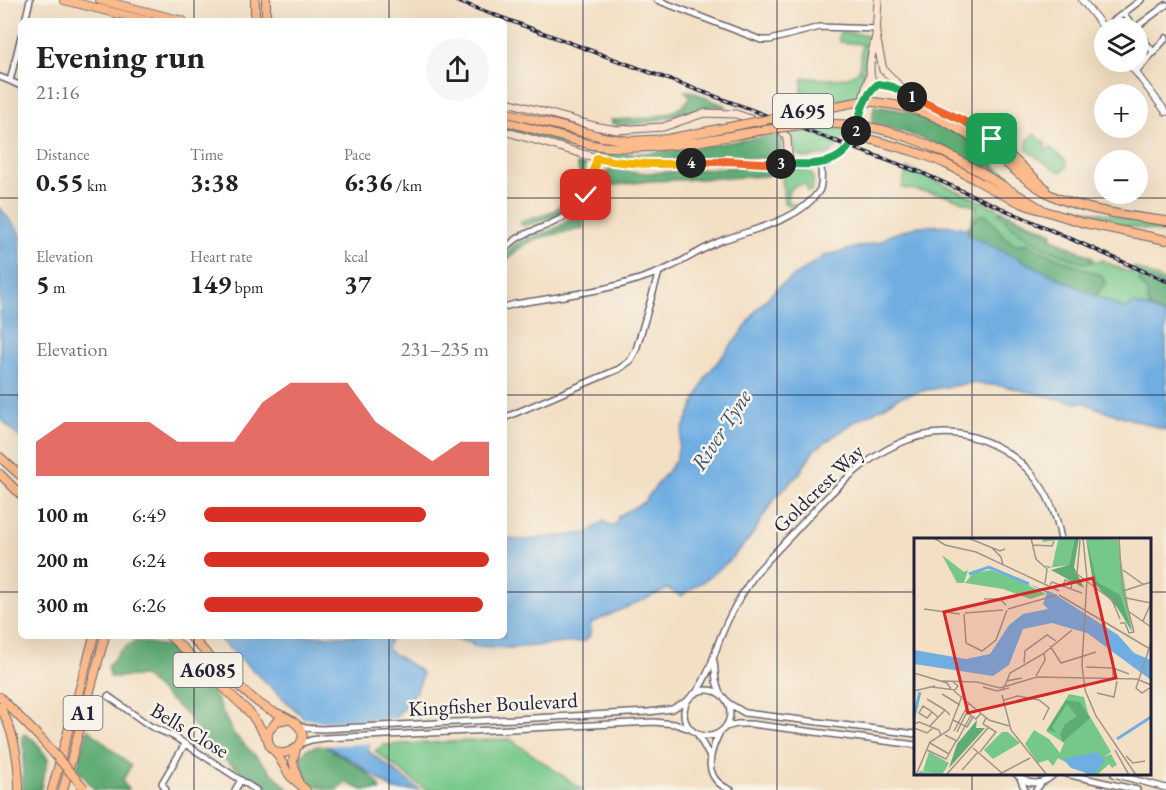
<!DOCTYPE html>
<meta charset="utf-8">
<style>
body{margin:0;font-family:"EB Garamond",serif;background:#f6f6f6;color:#222;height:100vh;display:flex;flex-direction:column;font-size:22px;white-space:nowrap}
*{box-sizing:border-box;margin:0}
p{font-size:20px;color:#767676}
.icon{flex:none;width:33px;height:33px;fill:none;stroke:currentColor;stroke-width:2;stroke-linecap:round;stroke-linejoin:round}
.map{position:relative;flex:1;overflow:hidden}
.details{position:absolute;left:18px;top:18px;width:489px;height:621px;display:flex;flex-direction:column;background:#fff;border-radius:9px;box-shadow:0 6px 24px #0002}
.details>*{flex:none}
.tools{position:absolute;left:1094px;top:18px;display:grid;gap:12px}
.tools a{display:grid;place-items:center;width:54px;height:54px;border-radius:50%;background:#fff;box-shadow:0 6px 24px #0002;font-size:30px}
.pin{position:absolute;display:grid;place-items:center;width:51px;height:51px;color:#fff;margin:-26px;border-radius:12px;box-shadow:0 3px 9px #0006}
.km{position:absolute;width:30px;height:30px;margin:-15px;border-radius:50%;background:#222;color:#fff;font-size:16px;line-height:30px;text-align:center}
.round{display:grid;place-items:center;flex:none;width:63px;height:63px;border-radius:32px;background:#f6f6f6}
.head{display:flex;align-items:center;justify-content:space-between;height:102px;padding:0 18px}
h1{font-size:33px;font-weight:700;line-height:45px}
.metrics{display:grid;grid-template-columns:repeat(3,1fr);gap:9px;height:102px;padding:6px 18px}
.metrics div{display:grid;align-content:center}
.metrics b{font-size:26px;font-weight:700}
.metrics small{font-size:16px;font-weight:400}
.metrics p{font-size:16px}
.chart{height:168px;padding:12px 18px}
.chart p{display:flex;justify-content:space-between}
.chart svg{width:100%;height:108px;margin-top:6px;fill:#d93025;opacity:.7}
ul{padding:0 18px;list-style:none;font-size:20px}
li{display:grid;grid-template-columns:96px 72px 1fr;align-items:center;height:45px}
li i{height:15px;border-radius:8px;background:#d93025}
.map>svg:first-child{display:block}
.green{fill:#76c88a;stroke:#4c7562;stroke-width:1.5}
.forest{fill:#60ac76;stroke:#416758;stroke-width:1.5}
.water{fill:#6faee2;stroke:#48688e;stroke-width:1.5}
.pier{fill:#f3dfc3}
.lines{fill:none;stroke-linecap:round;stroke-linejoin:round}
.minor-casing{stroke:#6b646b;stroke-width:8}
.tertiary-casing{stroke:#6b646b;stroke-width:8}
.secondary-casing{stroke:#6b646b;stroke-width:9}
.primary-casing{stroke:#6b646b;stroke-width:10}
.trunk-casing{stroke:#6b646b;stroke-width:10}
.minor{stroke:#fff;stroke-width:5}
.tertiary{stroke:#fff;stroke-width:6}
.secondary{stroke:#fde4d1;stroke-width:7}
.primary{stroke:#fbbb8c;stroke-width:8}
.trunk{stroke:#fbbb8c;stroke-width:8}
.rail-casing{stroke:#22223b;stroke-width:4}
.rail{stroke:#f7f3e8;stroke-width:1.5;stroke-dasharray:4.5;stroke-linecap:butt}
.primary-bridge-casing{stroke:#6b646b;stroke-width:10;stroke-linecap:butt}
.trunk-bridge-casing{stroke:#6b646b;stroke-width:10;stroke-linecap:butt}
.primary-bridge{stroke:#fbbb8c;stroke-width:8}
.trunk-bridge{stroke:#fbbb8c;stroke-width:8}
.split-1-casing{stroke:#fff;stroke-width:12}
.split-2-casing{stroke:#fff;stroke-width:12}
.split-3-casing{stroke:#fff;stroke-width:12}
.split-4-casing{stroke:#fff;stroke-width:12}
.split-5-casing{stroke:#fff;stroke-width:12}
.split-6-casing{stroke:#fff;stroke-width:12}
.split-1{stroke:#f0652b;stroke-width:8}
.split-2{stroke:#22a559;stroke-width:8}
.split-3{stroke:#22a559;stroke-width:8}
.split-4{stroke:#f0652b;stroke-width:8}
.split-5{stroke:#f5b400;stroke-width:8}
.split-6{stroke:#f5b400;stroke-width:8}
.grid{fill:none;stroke:#22223b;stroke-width:1.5;stroke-opacity:0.55}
.labels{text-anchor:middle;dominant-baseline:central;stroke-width:5;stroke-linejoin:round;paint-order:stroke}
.shield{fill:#f7f3e8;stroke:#62616f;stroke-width:1.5}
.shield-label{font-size:20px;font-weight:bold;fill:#22223b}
.street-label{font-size:21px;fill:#22223b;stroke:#f7f3e8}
.water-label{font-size:22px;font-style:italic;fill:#3d5375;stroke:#f7f3e8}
.inset-river{fill:none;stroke:#6faee2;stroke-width:3}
.inset-road{fill:none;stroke:#9f938d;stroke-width:1.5}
.view{fill:#d62828;fill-opacity:0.15;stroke:#d62828;stroke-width:3}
.inset-edge{fill:none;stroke:#22223b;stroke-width:3}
</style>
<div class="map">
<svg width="1166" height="790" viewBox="0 0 1166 790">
<rect width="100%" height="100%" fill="#f7f3e8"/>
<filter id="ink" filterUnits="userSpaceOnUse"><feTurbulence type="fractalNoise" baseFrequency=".0167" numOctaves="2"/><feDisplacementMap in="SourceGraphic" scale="12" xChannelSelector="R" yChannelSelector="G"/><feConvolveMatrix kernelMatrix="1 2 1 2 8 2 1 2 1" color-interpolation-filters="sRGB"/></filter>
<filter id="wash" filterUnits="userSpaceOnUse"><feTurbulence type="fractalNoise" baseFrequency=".008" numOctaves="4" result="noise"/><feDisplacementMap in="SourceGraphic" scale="24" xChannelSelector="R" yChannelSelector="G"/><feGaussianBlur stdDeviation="1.35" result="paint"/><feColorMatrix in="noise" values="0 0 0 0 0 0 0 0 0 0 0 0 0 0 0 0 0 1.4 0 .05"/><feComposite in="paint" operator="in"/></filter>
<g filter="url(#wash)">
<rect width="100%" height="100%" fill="#f3dfc3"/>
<path class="green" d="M840,33L865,34L869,40L860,97L800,106L803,78C822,77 843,84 858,71H863L859,70L862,44L840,42L838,37Z
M504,124L595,149L628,154V160C586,156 544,140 504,128Z
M825,128L851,129L830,154L805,158L798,155L789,132Z
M1034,134L1046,144L1044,148L1047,151L1050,147L1066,161L1067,167L1062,172L1054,169L1027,150V141Z
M772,167L807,170C815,175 815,182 811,191L808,192L806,184C794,185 785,188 788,202L794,204L793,207L784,203L782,174L773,172Z
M907,168L1053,233L1051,238L1092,257L1091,259L1099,262L1101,260L1130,273L1133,267L1166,282V316L1151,309L1125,310L966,234L977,207L946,195L902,188Z
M1077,208L1166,226V233L1092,219Z
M510,739L583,790H426L375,751L384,745Z"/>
<path class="forest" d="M685,91H691L728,107C720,107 712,106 705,108C672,114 648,128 613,124L611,120C632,119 683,119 690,96Z
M874,106C919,111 958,128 993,157L995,167L1011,177L1012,188C969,158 924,134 872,124Z
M776,135L781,139V152L777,156L765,159L720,156L651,161L628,160V154L664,152Z
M577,164L585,165C587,195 566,214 539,222C532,224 527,227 521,225V221C555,213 563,210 581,179Z
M750,166L772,167L773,172L768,176L651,181L597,187L601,178L609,170L620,168L630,172L652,173Z
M588,202L590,204L582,213L583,229C551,235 525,236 504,264C504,240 537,237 554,229C567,223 578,213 588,202Z
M1000,211L1051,234L1050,238L1092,257V262L1083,263C1048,249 1024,242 999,213Z
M980,215H987C998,227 1007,250 1027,243C1050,257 1077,265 1102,276L1105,283L1096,296L970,236C969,230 974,218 980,215Z
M1140,278L1154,281L1166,286V316L1151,309L1148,303V294L1139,281Z
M135,641L167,646L180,654L206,679L233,733L289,790H268L212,751L188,716L143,676L110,677L108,666L119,652Z
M88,729L131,766L122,781L129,790H95L77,768Z
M25,734L35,741L48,759C47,768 40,782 41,790H22L24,753L22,736Z
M322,745C337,754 376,773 381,790H363L347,783L343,784L338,790C316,790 298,782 301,756L307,749Z"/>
<path class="water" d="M0,208L21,234V439L0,418Z
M918,226C934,226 953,223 968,230L967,234L1125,310L1133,304L1151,309L1166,316V430L1102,410L1083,402L1077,403L1003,386L971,383L927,390L899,397L882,408L859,419L814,450L799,474L775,498L750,538L729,561L708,578L681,596L668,589L591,623L590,635L585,641L512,648L473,646L471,643L438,636H435L434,639L424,636H504V539L527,540L588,533L604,521L611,527L618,521L617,517L644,502L676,460L682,431L707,375L742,332L758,308L778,287L824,256L882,241L888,236Z
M216,636H392L387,646L389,651L419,670L422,673C421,697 386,726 369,744L368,751L420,790H394L353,761L325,745L301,715Z"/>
<path class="pier" d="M305,718L321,722L398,718L375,743L321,746L305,725Z"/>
</g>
<g filter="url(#ink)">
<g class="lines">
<defs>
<path id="minor" d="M657,0L761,40H770L820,27L877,29
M1123,13L1135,28
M25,21L30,0
M1104,28L1141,0
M1135,28L1166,5
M1137,31L1154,53
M1136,72L1166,38
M0,77L10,81L21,36
M10,81L21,86
M504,251C513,239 524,234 538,229C581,212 586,201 597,158
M504,307L515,304C565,295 619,290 666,269C685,261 702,248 723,240C753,229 799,221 819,191C823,185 821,173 821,165
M504,418L619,369L630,361L636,350L659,272
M714,661L716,681L720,693
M684 713a23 23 0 1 1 46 0a23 23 0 1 1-46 0Z
M696,693C710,673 713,657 721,636C730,613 742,593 756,573C774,553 792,535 809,516C861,460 924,404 1003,450C1036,470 1055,502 1061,540
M108,696L150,726L173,736L256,790
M728,703L745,713L916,734
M298,725L305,728L322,729L648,712L672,709L687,701
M726,727L737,724H751L916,745
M719,734C708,756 703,779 731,790
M698,735L710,757
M300,744L311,740L325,738L653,722L675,724L690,729
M1016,774C1027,786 1043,786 1054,774
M1066,774L1137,790
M1114,774L1166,788
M1020,778L1025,790
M166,790L162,783L185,744
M235,790L241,780
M1036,790L1042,782"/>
<path id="tertiary" d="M1082,0L1104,28
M1128,62L1166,112"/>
<path id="secondary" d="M878,0L876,36L883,70
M876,36C873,49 866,70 873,82L899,89L948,113L992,139L1002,148
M885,71L903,90
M864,100L869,92L878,84
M504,101L594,126L617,130L663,127L704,113L736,114L781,130L787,138L789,164
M504,131L597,158L620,163L650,165L726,161L821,165C865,150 856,111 870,75"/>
<path id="primary" d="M64,0L148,21
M100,0L183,21
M504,112L603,137
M504,121L592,145L609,147
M855,135C885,144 920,151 948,165C981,181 1009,202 1045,211
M1002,148L1045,188
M993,152C1011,167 1028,183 1049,194C1077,209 1133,217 1166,221
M985,175L1045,211L1084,223L1166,240
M0,457L21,476
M0,474L21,495
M170,636L251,714L267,738
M190,636C213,660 236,687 263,706C273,713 286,715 295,723C323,745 264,773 268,732L277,721L287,719
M296,749L293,761L299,784
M275,751L290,776L306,790"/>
<path id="trunk" d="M255,21V0
M266,21V0
M0,697L42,740
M0,707C15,733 19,761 19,790
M52,790L94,636
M63,790L105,636"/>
</defs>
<use href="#minor" class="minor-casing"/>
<use href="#tertiary" class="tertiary-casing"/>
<use href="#secondary" class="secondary-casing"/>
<use href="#primary" class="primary-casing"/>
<use href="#trunk" class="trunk-casing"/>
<use href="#minor" class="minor"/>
<use href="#tertiary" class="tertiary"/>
<use href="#secondary" class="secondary"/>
<use href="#primary" class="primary"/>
<use href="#trunk" class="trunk"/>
<defs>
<path id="rail" d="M454,0L922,173L1166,281"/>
</defs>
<use href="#rail" class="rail-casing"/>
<use href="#rail" class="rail"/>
<defs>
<path id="primary-bridge" d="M603,137L629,141L667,139L862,101C919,105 947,119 993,152
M609,147C684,153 756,124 831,124C888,123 938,147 985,175"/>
<path id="trunk-bridge" d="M42,740L84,788"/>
</defs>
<use href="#primary-bridge" class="primary-bridge-casing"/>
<use href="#trunk-bridge" class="trunk-bridge-casing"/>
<use href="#primary-bridge" class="primary-bridge"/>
<use href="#trunk-bridge" class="trunk-bridge"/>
</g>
</g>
<g class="lines" filter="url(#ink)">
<defs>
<path id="split-1" d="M912,97L962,120L992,139"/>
<path id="split-2" d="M856,131C860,113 863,97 878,84L893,87L912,97"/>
<path id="split-3" d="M781,164C813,164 845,169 856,131"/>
<path id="split-4" d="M691,163L726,161L781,164"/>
<path id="split-5" d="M601,159C631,165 660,165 691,163"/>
<path id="split-6" d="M586,195L597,158L601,159"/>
</defs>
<use href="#split-1" class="split-1-casing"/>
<use href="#split-2" class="split-2-casing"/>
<use href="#split-3" class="split-3-casing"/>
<use href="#split-4" class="split-4-casing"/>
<use href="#split-5" class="split-5-casing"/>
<use href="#split-6" class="split-6-casing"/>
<use href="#split-1" class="split-1"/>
<use href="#split-2" class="split-2"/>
<use href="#split-3" class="split-3"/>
<use href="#split-4" class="split-4"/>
<use href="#split-5" class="split-5"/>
<use href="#split-6" class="split-6"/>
</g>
<path class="grid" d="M194,0V21M389,0V21M583,0V790M777,0V790M972,0V540M0,198H21M504,198H1166M0,395H21M504,395H1166M0,592H21M504,592H916M1150,592H1166M194,636V790M389,636V790M972,774V790"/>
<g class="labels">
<g class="shield">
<rect x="773" y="94" width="60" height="34" rx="4.5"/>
<rect x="173.5" y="653" width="69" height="34" rx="4.5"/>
<rect x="63.5" y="696" width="39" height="34" rx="4.5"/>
</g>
<g class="shield-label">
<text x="803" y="111">A695</text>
<text x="208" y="670">A6085</text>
<text x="83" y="713">A1</text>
</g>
<g class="street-label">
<text transform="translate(818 488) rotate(-44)">Goldcrest Way</text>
<text transform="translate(493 704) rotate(-3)">Kingfisher Boulevard</text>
<text transform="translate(190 730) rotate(31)">Bells Close</text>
</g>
<g class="water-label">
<text transform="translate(721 430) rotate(-57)">River Tyne</text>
</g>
</g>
<g transform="translate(914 538)">
<rect width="237" height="237" fill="#f3dfc3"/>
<path d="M128,0H162L155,27L134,30L130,27L138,29L144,2L129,4ZM172,0L204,2L218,94L203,69L179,44ZM28,17L50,34L54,32L50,45H43ZM77,32L104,42L132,56L116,61L89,51L51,45L59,35ZM155,156L170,159L174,175L197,214L190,219L197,216L203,227L198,230L195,226L183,237H175L144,220L139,228L134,222L124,225L111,206L120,192L135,201L146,215L150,205L132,193ZM88,194H94L106,205L79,221L70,212ZM15,214L35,225L28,237H3L6,233L21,236L9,233Z" fill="#76c88a"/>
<path d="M165,0L160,29L170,50L137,32L155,27L161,1ZM172,0L183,44L206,57L218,93L203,69L179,44ZM152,162L166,164L176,180L149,204L146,197L151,186L163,178L153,166L138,189L142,194L133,192ZM63,182L62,190H71L35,230L43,206Z" fill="#60ac76"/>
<path d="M115,46L139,55L204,97L220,115L237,122V142L173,95L138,85L109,91L95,127L79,138L0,126V112L52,121L76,116L95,87L109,76L134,71L129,66L133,55ZM183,214L191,223L179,237L157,230L149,221Z" fill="#6faee2"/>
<path class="inset-river" d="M55,36L75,29L115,46M0,179L6,154M203,201L237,179"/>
<path class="inset-road" d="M20,0L31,7L62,14L145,53M54,0L86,13L91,11M117,0L122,21L133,31L131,45M169,0L173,41L168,127L171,152L182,178L222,237M205,0L208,49L220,94L215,95L211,85H206M166,2L163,36L198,62L206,81M119,7L138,8L140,3M77,9L87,19L89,27M209,32L230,47M136,47L138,44L168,55M149,48L151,42L158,44L157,51M209,53L237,44M145,57L236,111M212,60L237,65M70,61H86L92,67M10,71L46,76M94,71L143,57M214,73L237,89M51,75L89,72M50,76L52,105L68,113L82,102L93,72M229,83L237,65M237,105L222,150L228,155L237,149M136,108L147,125L182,114M110,125L111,113L133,97L142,103M172,129L199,130M0,135L33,145L37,151M122,138L131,122L130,115M199,141V130L215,136M28,143L63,144L86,150L123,139L223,141L237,147M93,143L96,135L129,116L158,92M18,149L41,152L44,148L39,144M69,149L83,153L95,150M89,151L93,143L108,140M0,153L21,148M40,153L75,182L95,188M183,155L200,159L203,143M28,156L46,167M88,157L97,192L133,237M13,161L31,172M90,162L104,158L125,162L135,170L129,182M51,173L62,181L67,175M18,174L13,180L5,175L9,168L17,173L24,179M39,182L53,189L59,179M0,186L5,184L25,192L27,198M15,189L31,172L36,177M0,190L13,195L19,190M40,193L55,165M43,194L53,174M31,197L43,203L57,177M16,205L35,216M59,210L88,235M13,212L32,221L42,203M201,212L215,237M66,214L82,194L69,186L72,180M212,218L219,225L231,223M48,232L64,214M2,237L16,204L35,192L48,158M32,237L75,189M84,237L116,220"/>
<path class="view" d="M179,40L202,140L54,175L30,74Z"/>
<rect width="237" height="237" class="inset-edge"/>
</g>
</svg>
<div class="tools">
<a><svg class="icon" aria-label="layers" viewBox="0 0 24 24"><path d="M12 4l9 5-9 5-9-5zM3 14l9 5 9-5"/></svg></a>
<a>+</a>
<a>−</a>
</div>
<div class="pin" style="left:992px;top:139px;background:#1e9e55"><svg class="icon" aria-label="arrive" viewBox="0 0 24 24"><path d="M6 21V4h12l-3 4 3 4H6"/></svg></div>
<div class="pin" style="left:586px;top:195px;background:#d93025"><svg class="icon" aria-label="check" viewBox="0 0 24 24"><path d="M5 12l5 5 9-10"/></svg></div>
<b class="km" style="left:912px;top:97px">1</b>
<b class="km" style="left:856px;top:131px">2</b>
<b class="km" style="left:781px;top:164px">3</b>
<b class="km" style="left:691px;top:163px">4</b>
<section class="details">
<div class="head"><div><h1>Evening run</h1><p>21:16</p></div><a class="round"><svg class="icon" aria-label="share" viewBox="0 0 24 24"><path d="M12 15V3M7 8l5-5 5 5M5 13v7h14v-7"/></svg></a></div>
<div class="metrics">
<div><p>Distance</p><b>0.55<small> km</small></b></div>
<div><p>Time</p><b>3:38</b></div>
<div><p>Pace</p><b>6:36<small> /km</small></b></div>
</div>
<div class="metrics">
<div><p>Elevation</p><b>5<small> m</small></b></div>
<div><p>Heart rate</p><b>149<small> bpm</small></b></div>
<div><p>kcal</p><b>37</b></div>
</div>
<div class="chart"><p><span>Elevation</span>231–235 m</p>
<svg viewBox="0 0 160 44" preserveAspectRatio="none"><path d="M0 44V30L10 22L20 22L30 22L40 22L50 30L60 30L70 30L80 14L90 6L100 6L110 6L120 22L130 30L140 38L150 30L160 30V44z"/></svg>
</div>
<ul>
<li><b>100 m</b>6:49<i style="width:78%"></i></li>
<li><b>200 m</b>6:24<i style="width:100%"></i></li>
<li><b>300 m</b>6:26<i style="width:98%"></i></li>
</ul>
</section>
</div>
